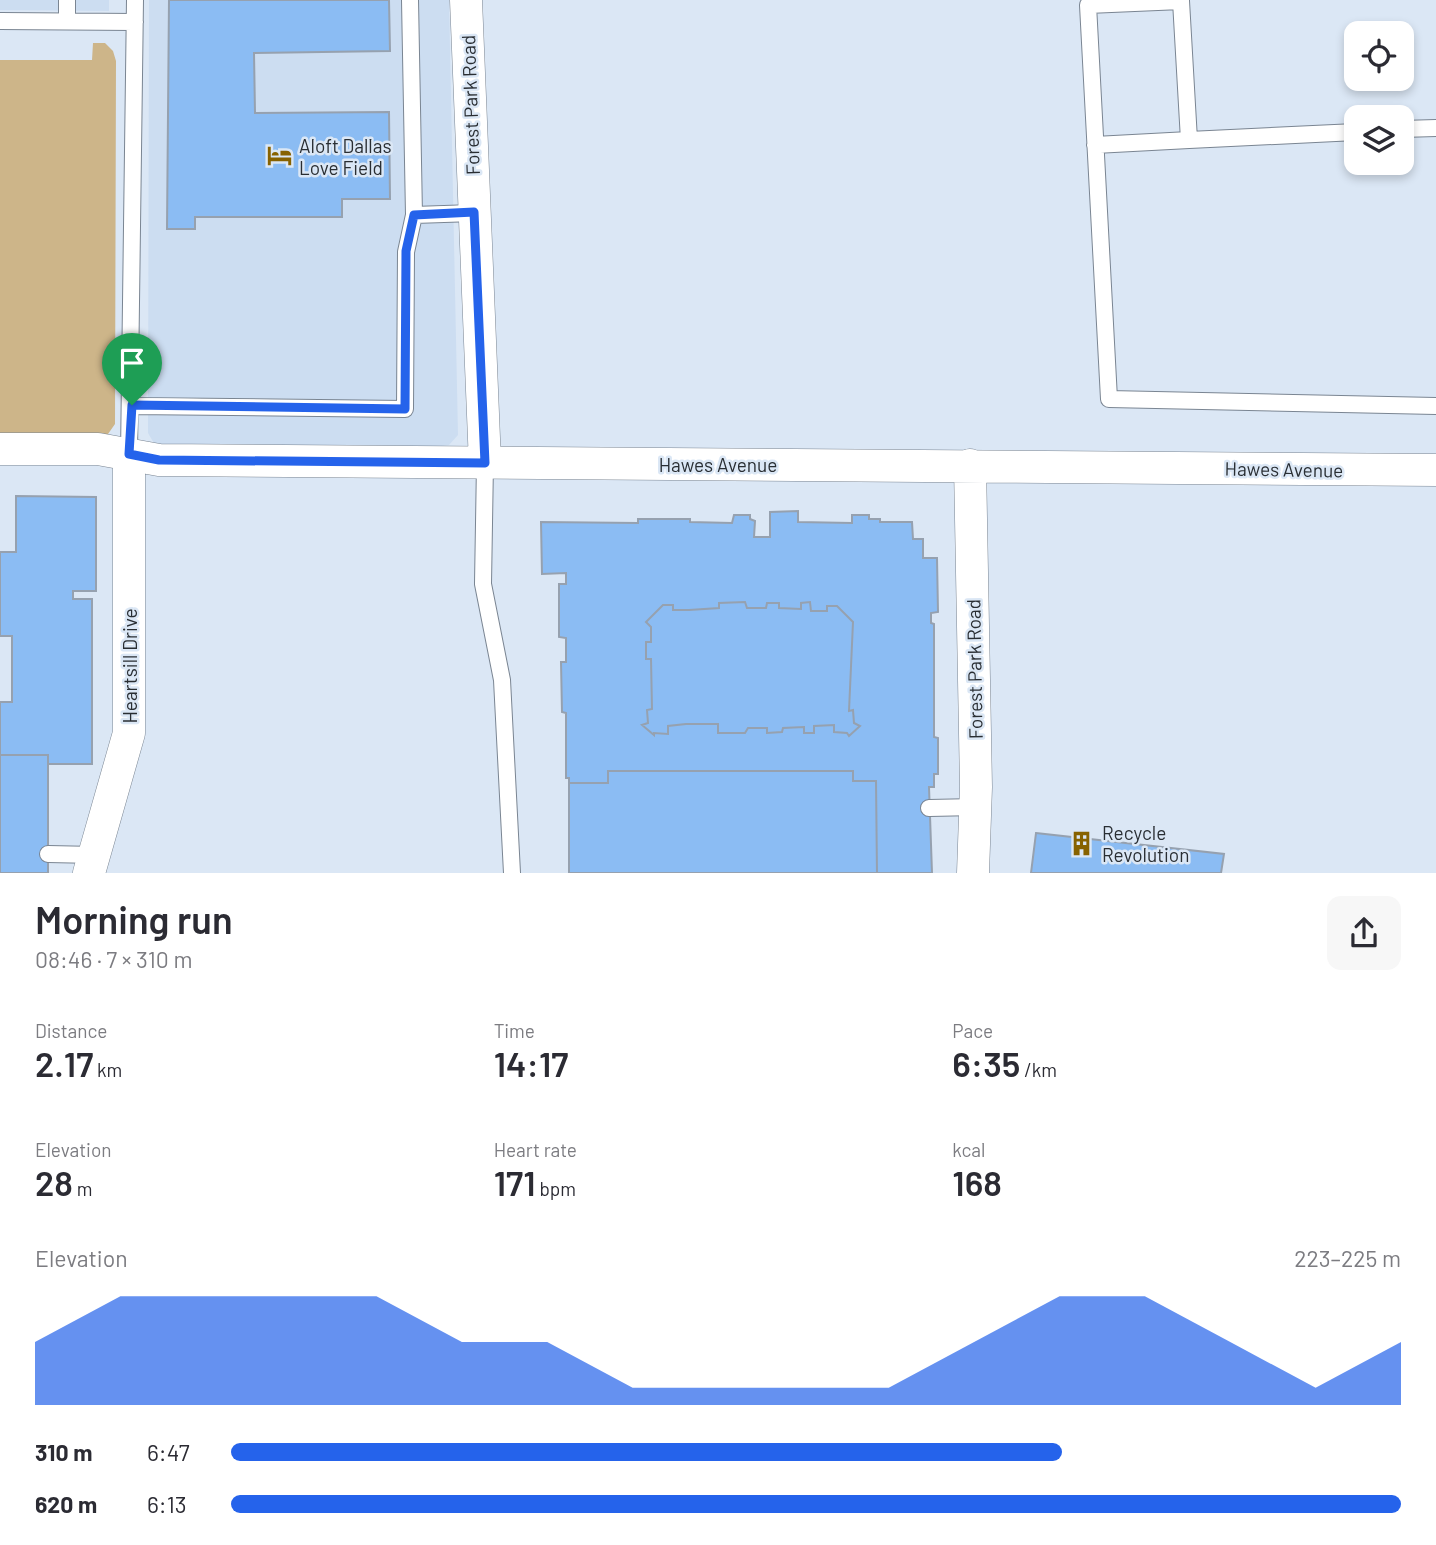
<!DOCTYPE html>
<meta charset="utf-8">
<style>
body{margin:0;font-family:Barlow,sans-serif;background:#f7f7f7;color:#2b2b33;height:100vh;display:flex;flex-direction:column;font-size:26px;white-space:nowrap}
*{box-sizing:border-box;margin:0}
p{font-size:23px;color:#7c7c81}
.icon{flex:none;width:38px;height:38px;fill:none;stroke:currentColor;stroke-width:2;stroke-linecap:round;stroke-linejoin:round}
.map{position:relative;height:873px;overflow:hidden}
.sheet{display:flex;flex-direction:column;background:#fff;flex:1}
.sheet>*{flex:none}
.buttons{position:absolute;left:1344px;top:21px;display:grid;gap:14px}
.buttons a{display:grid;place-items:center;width:70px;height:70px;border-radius:14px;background:#fff;box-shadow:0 4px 10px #0003;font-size:35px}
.pin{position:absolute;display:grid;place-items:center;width:60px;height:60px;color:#fff;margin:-72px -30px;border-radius:50% 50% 50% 0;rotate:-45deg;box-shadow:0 0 7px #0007}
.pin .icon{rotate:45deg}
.round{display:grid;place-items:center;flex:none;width:74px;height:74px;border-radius:14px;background:#f7f7f7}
.headline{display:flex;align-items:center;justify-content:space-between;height:119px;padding:0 35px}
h1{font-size:38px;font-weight:600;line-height:52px}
.metrics{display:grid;grid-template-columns:repeat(3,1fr);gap:10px;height:119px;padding:7px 35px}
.metrics div{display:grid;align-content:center}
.metrics b{font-size:35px;font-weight:600}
.metrics small{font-size:19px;font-weight:400}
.metrics p{font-size:19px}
.chart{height:196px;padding:14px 35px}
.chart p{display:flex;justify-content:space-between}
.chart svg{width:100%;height:126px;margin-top:7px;fill:#2563eb;opacity:.7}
ul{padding:0 35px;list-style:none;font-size:23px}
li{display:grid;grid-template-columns:112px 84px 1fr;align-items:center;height:52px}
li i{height:18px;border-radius:9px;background:#2563eb}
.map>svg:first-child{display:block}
.built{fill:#ccddf1}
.green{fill:#cdb589}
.building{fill:#8bbcf3;stroke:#96a1af;stroke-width:2;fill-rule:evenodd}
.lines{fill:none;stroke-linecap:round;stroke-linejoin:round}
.lane-casing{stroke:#7a8592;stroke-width:18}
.street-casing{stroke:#7a8592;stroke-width:33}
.lane{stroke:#fff;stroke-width:16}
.street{stroke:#fff;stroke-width:32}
.route-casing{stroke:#fff;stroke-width:14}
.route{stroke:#2563eb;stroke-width:9}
.labels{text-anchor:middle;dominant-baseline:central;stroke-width:5;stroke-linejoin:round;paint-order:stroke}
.street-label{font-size:19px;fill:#292e33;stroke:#dbe7f5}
.poi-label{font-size:19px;fill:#292e33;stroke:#dbe7f5;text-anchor:start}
</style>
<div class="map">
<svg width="1436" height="873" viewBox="0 0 1436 873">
<rect width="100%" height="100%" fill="#dbe7f5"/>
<path class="built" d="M0,0H109V11L0,10Z
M149,0H449L458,435L449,445L421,449L155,445L148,433Z"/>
<path class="green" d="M93,43H105L113,51L116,61L115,424L108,434L94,439H0V60H92Z"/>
<path class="building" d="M169,0H389L390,51L254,53L255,113L389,112L390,199H342V217H195V229H167Z
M16,496L96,497V591H73V599H92V764H48V755H0V702H12V636H0V552H16Z
M798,511V522L852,523V515H869V519H880V522H912L913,539H923V558H937L938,612L931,613V623L934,624V737L938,738V774H934V787H929L932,873H877L876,781H853V771H608V783H569V778H566V713L562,712L561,662H566V638L559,637V584H566V573L542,574L541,522L638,523V519H690V522L732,523L734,515H750V519L755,521L754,537H770V512ZM745,602L747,608H766L767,603H779V608L801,609V603L810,602L811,611H827V606H837L853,622L849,711L853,710L854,723L860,726L849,736L847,733L834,732V725L814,726V733H804V727L783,728L782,732L767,733V728H748L745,733H718V724H686L668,726V734L654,733V735L642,725L648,723L647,710L652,709L651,659H646V642H651V627L646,622L663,605H673V610H689L719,608V603Z
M745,602L747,608H766L767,603H779V608L801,609V603L810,602L811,611H827V606H837L853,622L849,711L853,710L854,723L860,726L849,736L847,733L834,732V725L814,726V733H804V727L783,728L782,732L767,733V728H748L745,733H718V724H686L668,726V734L654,733V735L642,725L648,723L647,710L652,709L651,659H646V642H651V627L646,622L663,605H673V610H689L719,608V603Z
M0,755H48V873H0Z
M608,771H853V781H876L877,873H569V783H608Z
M1036,833L1224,854L1221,873H1031Z"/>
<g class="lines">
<defs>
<path id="lane" d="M67,20V0
M0,21L135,22
M1402,129L1436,128
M1356,132L1189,140L1181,1L1088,5L1109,399L1436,406
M1095,145L1189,140
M414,215L474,213
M132,406L405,409L406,252L414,215L410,0
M129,454L135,0
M485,463L483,584L502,680L512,873
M929,808L976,807
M48,854L95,855"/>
<path id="street" d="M466,0L485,463
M0,449H98L159,460L1436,470
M970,465L976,787L973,873
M89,873L129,733V454"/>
</defs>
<use href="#lane" class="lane-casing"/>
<use href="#street" class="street-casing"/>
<use href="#lane" class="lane"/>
<use href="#street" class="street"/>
</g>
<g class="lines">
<defs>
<path id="route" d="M474,212L485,463L159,460L129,454L132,405L405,409L406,251L414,215Z"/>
</defs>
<use href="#route" class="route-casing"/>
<use href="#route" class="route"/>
</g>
<defs>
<symbol id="hotel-bare" viewBox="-9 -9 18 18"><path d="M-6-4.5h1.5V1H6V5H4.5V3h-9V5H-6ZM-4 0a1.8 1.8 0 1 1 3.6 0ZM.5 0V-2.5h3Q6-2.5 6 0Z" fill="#876200" stroke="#dbe7f5" stroke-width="2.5" paint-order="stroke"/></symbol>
<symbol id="building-bare" viewBox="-9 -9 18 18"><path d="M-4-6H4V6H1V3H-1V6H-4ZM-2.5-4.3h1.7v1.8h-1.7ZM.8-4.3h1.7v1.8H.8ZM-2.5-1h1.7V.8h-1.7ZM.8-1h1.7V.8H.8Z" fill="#876200" stroke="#dbe7f5" stroke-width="2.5" paint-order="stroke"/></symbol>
</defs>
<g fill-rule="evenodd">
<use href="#hotel-bare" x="262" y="138" width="35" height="35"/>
<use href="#building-bare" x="1064" y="826" width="35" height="35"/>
</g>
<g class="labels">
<g class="street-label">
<text transform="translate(470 105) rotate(-92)">Forest Park Road</text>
<text x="718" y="464">Hawes Avenue</text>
<text transform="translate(1284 469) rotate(1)">Hawes Avenue</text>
<text transform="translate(129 666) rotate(-90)">Heartsill Drive</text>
<text transform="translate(974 669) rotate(-91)">Forest Park Road</text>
</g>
<g class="poi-label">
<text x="299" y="145">Aloft Dallas<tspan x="299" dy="22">Love Field</tspan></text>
<text x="1102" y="832">Recycle<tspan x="1102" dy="22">Revolution</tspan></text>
</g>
</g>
</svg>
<div class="buttons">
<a><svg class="icon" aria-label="locate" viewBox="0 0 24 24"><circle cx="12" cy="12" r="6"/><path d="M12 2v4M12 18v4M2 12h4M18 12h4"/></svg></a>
<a><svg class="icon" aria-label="layers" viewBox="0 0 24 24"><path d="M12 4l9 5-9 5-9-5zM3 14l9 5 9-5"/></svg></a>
</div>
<div class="pin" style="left:132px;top:405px;background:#1e9e55"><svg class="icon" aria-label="arrive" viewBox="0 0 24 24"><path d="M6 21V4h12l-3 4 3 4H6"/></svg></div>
</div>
<section class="sheet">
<div class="headline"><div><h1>Morning run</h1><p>08:46 · 7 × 310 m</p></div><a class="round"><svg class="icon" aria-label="share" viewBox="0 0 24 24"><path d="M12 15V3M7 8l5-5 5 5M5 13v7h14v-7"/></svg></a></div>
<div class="metrics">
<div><p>Distance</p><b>2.17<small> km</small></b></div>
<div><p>Time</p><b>14:17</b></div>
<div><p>Pace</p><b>6:35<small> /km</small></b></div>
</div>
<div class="metrics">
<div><p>Elevation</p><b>28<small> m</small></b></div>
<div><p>Heart rate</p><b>171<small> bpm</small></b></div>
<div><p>kcal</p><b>168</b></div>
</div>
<div class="chart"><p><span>Elevation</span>223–225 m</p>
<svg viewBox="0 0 160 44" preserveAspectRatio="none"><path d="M0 44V22L10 6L20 6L30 6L40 6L50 22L60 22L70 38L80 38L90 38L100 38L110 22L120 6L130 6L140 22L150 38L160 22V44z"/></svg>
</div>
<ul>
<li><b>310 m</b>6:47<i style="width:71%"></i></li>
<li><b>620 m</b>6:13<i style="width:100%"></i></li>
</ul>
</section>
